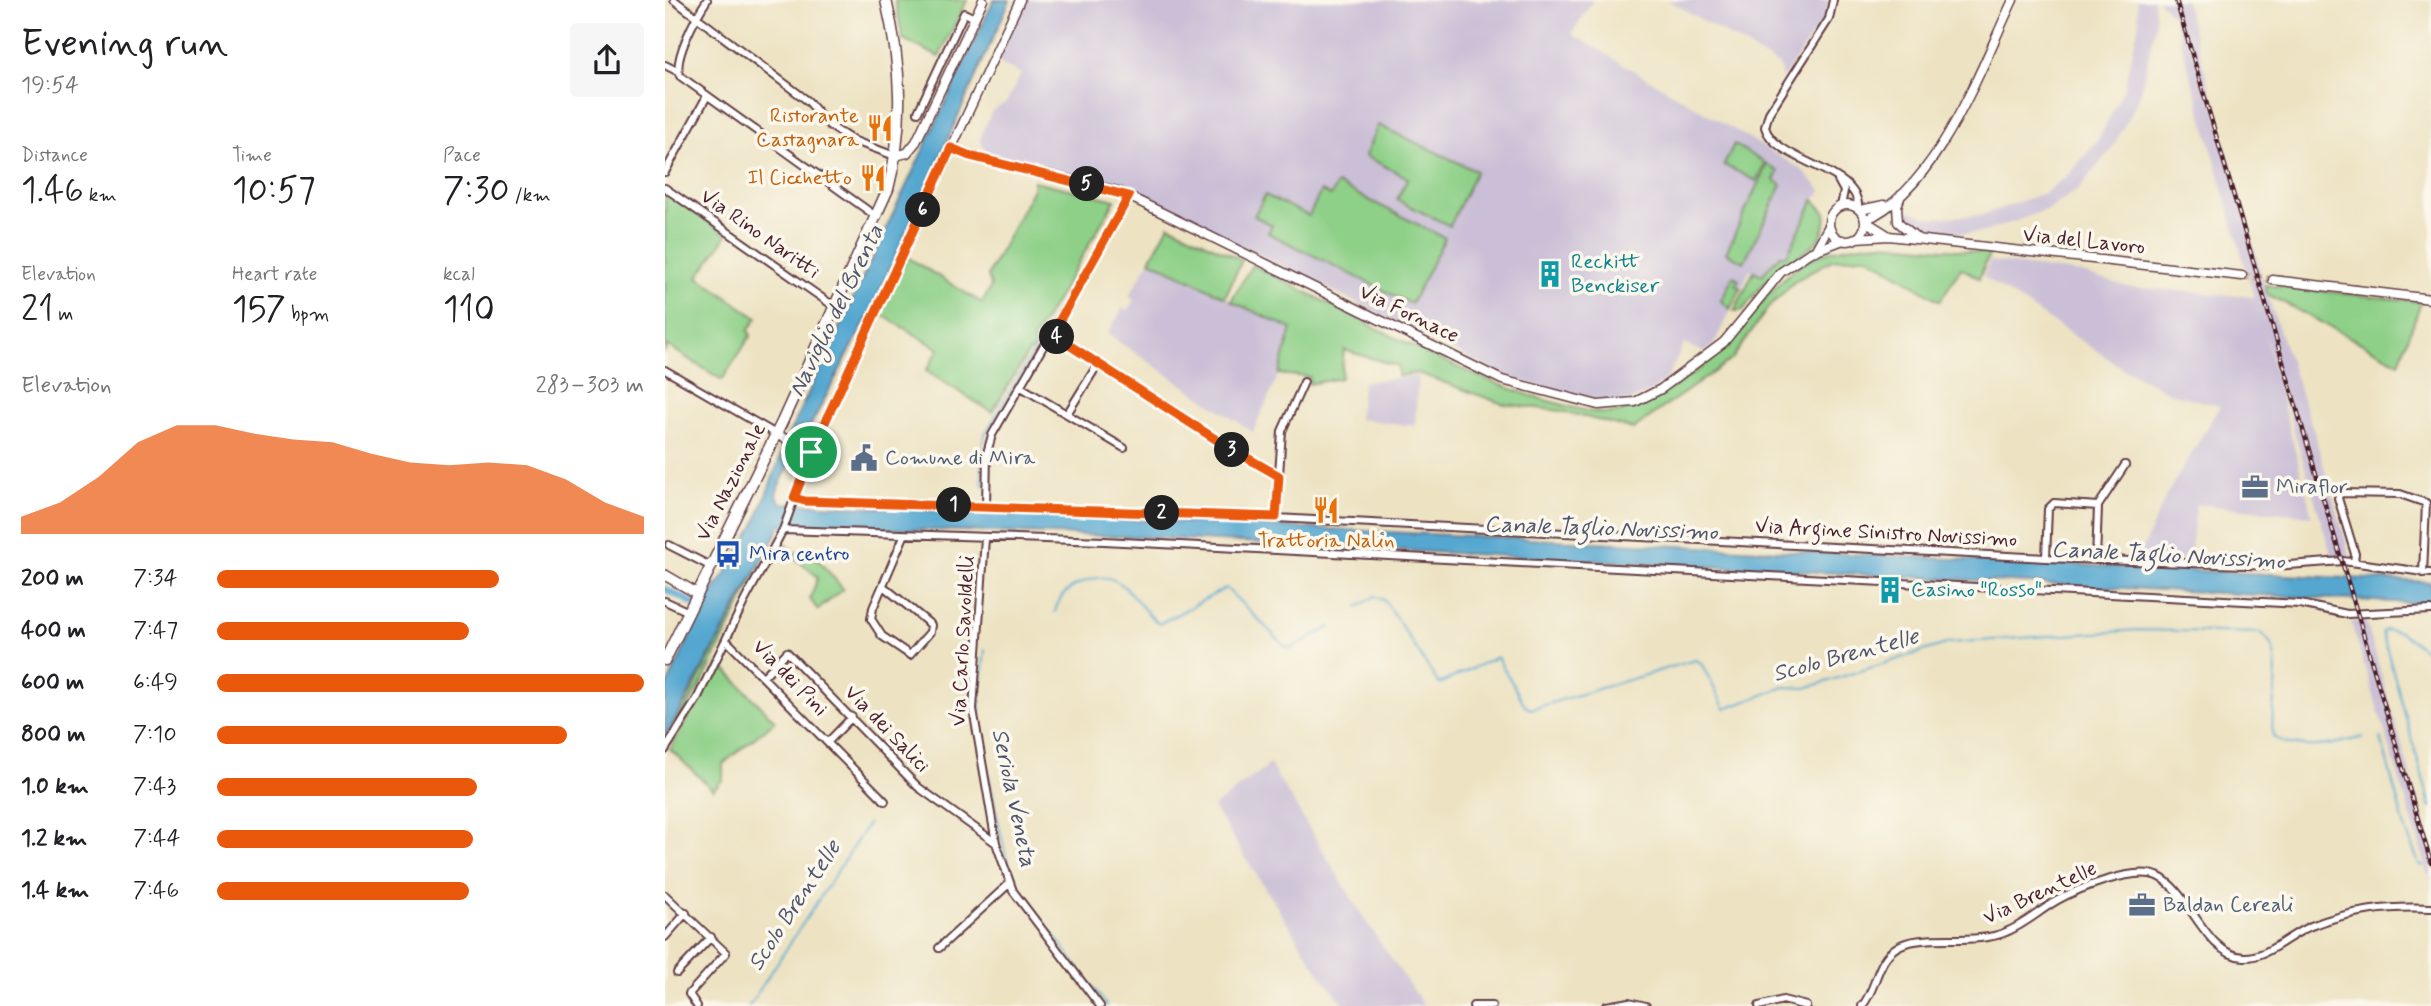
<!DOCTYPE html>
<meta charset="utf-8">
<style>
body{margin:0;font-family:Mynerve,sans-serif;background:#f6f6f6;color:#202124;height:100vh;display:flex;flex-direction:column;font-size:26px;white-space:nowrap}
*{box-sizing:border-box;margin:0}
p{font-size:23px;color:#757577}
.icon{flex:none;width:38px;height:38px;fill:none;stroke:currentColor;stroke-width:2;stroke-linecap:round;stroke-linejoin:round}
.map{position:relative;flex:1;overflow:hidden}
.drawer{display:flex;flex-direction:column;background:#fff;width:665px}
.drawer>*{flex:none}
.pin{position:absolute;display:grid;place-items:center;width:60px;height:60px;color:#fff;margin:-30px;border:4px solid #fff;border-radius:50%;box-shadow:0 2px 7px #0007}
.km{position:absolute;width:35px;height:35px;margin:-18px;border-radius:50%;background:#222;color:#fff;font-size:19px;line-height:35px;text-align:center}
.round{display:grid;place-items:center;flex:none;width:74px;height:74px;border-radius:7px;background:#f6f6f6}
.headline{display:flex;align-items:center;justify-content:space-between;height:119px;padding:0 21px}
h1{font-size:38px;font-weight:600;line-height:52px}
.metrics{display:grid;grid-template-columns:repeat(3,1fr);gap:10px;height:119px;padding:7px 21px}
.metrics div{display:grid;align-content:center}
.metrics b{font-size:35px;font-weight:600}
.metrics small{font-size:19px;font-weight:400}
.metrics p{font-size:19px}
.chart{height:196px;padding:14px 21px}
.chart p{display:flex;justify-content:space-between}
.chart svg{width:100%;height:126px;margin-top:7px;fill:#ea580c;opacity:.7}
ul{padding:0 21px;list-style:none;font-size:23px}
li{display:grid;grid-template-columns:112px 84px 1fr;align-items:center;height:52px}
li i{height:18px;border-radius:9px;background:#ea580c}
main{display:flex;flex:1;min-height:0}
.map>svg:first-child{display:block}
.industrial{fill:#cabfd6}
.green{fill:#8ed088;stroke:#6c785a;stroke-width:2}
.water{fill:#55a7d0;stroke:#50637e;stroke-width:2}
.lines{fill:none;stroke-linecap:round;stroke-linejoin:round}
.stream{stroke:#55a7d0;stroke-width:2}
.canal{stroke:#55a7d0;stroke-width:7}
.tertiary-tunnel{stroke:#ccbca5;stroke-width:8;stroke-dasharray:8 4;stroke-linecap:butt}
.minor-casing{stroke:#623c42;stroke-width:10}
.tertiary-casing{stroke:#623c42;stroke-width:11}
.secondary-casing{stroke:#623c42;stroke-width:12}
.primary-casing{stroke:#623c42;stroke-width:13}
.minor{stroke:#fff;stroke-width:6}
.tertiary{stroke:#fff;stroke-width:8}
.secondary{stroke:#fff;stroke-width:9}
.primary{stroke:#fff;stroke-width:10}
.rail-casing{stroke:#4a1f2b;stroke-width:4.5}
.rail{stroke:#fbf7ec;stroke-width:2;stroke-dasharray:5;stroke-linecap:butt}
.route-casing{stroke:#fff;stroke-width:14}
.route{stroke:#ea580c;stroke-width:9}
.labels{text-anchor:middle;dominant-baseline:central;stroke-width:7;stroke-linejoin:round;paint-order:stroke}
.food-label{font-size:21px;fill:#c56008;stroke:#fbf7ec;text-anchor:end}
.street-label{font-size:21px;fill:#4a1f2b;stroke:#fbf7ec}
.culture-label{font-size:21px;fill:#0d838f;stroke:#fbf7ec;text-anchor:start}
.service-label{font-size:21px;fill:#4e5e75;stroke:#fbf7ec;text-anchor:start}
.transit-label{font-size:21px;fill:#164399;stroke:#fbf7ec;text-anchor:start}
.water-label{font-size:23px;font-style:italic;fill:#4e556d;stroke:#fbf7ec}
</style>
<main>
<section class="drawer">
<div class="headline"><div><h1>Evening run</h1><p>19:54</p></div><a class="round"><svg class="icon" aria-label="share" viewBox="0 0 24 24"><path d="M12 15V3M7 8l5-5 5 5M5 13v7h14v-7"/></svg></a></div>
<div class="metrics">
<div><p>Distance</p><b>1.46<small> km</small></b></div>
<div><p>Time</p><b>10:57</b></div>
<div><p>Pace</p><b>7:30<small> /km</small></b></div>
</div>
<div class="metrics">
<div><p>Elevation</p><b>21<small> m</small></b></div>
<div><p>Heart rate</p><b>157<small> bpm</small></b></div>
<div><p>kcal</p><b>110</b></div>
</div>
<div class="chart"><p><span>Elevation</span>283–303 m</p>
<svg viewBox="0 0 160 44" preserveAspectRatio="none"><path d="M0 44V38L10 33L20 24L30 12L40 6L50 6L60 9L70 11L80 12L90 16L100 19L110 20L120 19L130 20L140 25L150 33L160 38V44z"/></svg>
</div>
<ul>
<li><b>200 m</b>7:34<i style="width:66%"></i></li>
<li><b>400 m</b>7:47<i style="width:59%"></i></li>
<li><b>600 m</b>6:49<i style="width:100%"></i></li>
<li><b>800 m</b>7:10<i style="width:82%"></i></li>
<li><b>1.0 km</b>7:43<i style="width:61%"></i></li>
<li><b>1.2 km</b>7:44<i style="width:60%"></i></li>
<li><b>1.4 km</b>7:46<i style="width:59%"></i></li>
</ul>
</section>
<div class="map">
<svg width="1766" height="1006" viewBox="0 0 1766 1006">
<rect width="100%" height="100%" fill="#fbf7ec"/>
<filter id="ink" filterUnits="userSpaceOnUse"><feTurbulence type="fractalNoise" baseFrequency=".0143" numOctaves="2"/><feDisplacementMap in="SourceGraphic" scale="14" xChannelSelector="R" yChannelSelector="G"/><feConvolveMatrix kernelMatrix="1 2 1 2 8 2 1 2 1" color-interpolation-filters="sRGB"/></filter>
<filter id="wash" filterUnits="userSpaceOnUse"><feTurbulence type="fractalNoise" baseFrequency=".00686" numOctaves="4" result="noise"/><feDisplacementMap in="SourceGraphic" scale="28" xChannelSelector="R" yChannelSelector="G"/><feGaussianBlur stdDeviation="1.57" result="paint"/><feColorMatrix in="noise" values="0 0 0 0 0 0 0 0 0 0 0 0 0 0 0 0 0 1.4 0 .05"/><feComposite in="paint" operator="in"/></filter>
<g filter="url(#wash)">
<rect width="100%" height="100%" fill="#ede3c3"/>
<path class="industrial" d="M361,0H928L907,34L1136,169L1157,191L1149,200L1122,255H1115L1097,275L1085,270L1048,346L1038,352L1019,344L1003,377L988,390L964,401L938,404L843,377L457,187L334,158L335,155L321,151L315,140L317,133L327,111L341,103L356,74L332,62Z
M1003,0H1163L1164,4L1160,18L1117,79L1115,66Z
M1472,0H1489L1491,23L1475,95L1447,149L1414,188L1386,208L1320,232L1260,235L1243,228L1235,208L1266,218L1317,215L1379,193L1403,175L1433,140L1459,89L1474,22Z
M1493,0H1520L1602,294L1648,429L1685,556L1667,557L1598,327L1647,516L1531,504L1525,560L1474,557L1501,496L1555,406L1505,393L1462,371L1318,276L1325,261L1417,273L1463,287L1589,297L1509,17Z
M485,260L627,329L614,374L588,432L442,334L458,308L463,311L469,300L464,296Z
M753,376L750,426L693,419L698,382Z
M1701,621L1766,847V881L1686,622Z
M605,764L700,920L759,1006H681L657,977L548,807Z"/>
<path class="green" d="M230,0H302L274,57L238,39Z
M713,125L811,171L785,226L732,200L743,178L700,156Z
M1069,144L1100,163L1091,181L1059,165Z
M1102,164L1113,172L1109,180L1117,185L1079,262L1061,253Z
M369,181L450,200L368,340L369,349L363,353L327,412L261,371L274,349L216,314L242,257L317,303L326,287L323,275L368,189Z
M672,184L780,238L746,304L603,233L607,225L589,216L600,195L644,216L656,191L666,196Z
M0,192L62,235L33,277L92,318L83,331L86,335L57,380L3,346L0,351Z
M1149,200L1160,212C1165,246 1132,253 1110,272C1098,283 1088,297 1078,310L1069,311L1089,271L1097,275L1115,255H1122Z
M504,225L577,260L560,297L485,260Z
M1216,243L1325,253L1314,278L1296,268L1275,301L1202,256L1167,260L1130,281L1103,308L1067,359L968,429L896,411L838,404L753,373L733,376V366L679,350L676,378L644,384L645,377L614,374L627,329L566,301L587,265C684,312 787,374 890,403C908,407 929,415 947,413C982,409 1036,371 1060,346C1118,285 1120,249 1216,243Z
M1068,276L1074,279L1071,285L1076,288L1065,309L1056,301Z
M1600,285L1756,302L1734,363L1602,294Z
M110,535L38,681L0,746V737L17,711Z
M119,542L129,552L150,556L178,589L153,610L145,599L153,577L115,546Z
M54,663L110,721L58,764V779L48,790L5,749Z"/>
<path class="water" d="M329,0H345L205,313L114,485L111,495L116,503L1766,582V604L478,537L116,525L0,737V690L28,630C31,620 33,606 41,598C49,589 56,582 63,571L61,569L90,525L124,434Z"/>
<g class="lines">
<path class="stream" d="M318,486L316,450L320,434L402,296
M693,607L710,596L720,601L774,684L832,657L861,707L866,709L1030,660L1036,663L1060,709L1119,687L1141,688L1284,643L1473,630L1595,633C1624,648 1603,709 1608,737C1637,753 1668,745 1698,737
M390,612C394,597 400,591 414,584C458,562 464,600 494,624L561,588L621,647L626,648L666,627
M1766,654L1735,632L1721,630L1717,632L1766,807
M1716,738L1739,825L1754,864L1758,866
M316,739L314,702L320,650
M317,744L340,853L351,885L442,1006
M84,1006L203,824"/>
<path class="canal" d="M0,589L43,611"/>
</g>
</g>
<g filter="url(#ink)">
<g class="lines">
<path class="tertiary-tunnel" d="M1577,276L1608,280"/>
<defs>
<path id="minor" d="M9,0L143,101L165,126L187,140L230,156
M42,0C32,15 7,60 15,76L212,217
M1168,0L1164,19L1104,113L1100,127C1109,162 1197,169 1193,209
M0,65L12,71
M253,112L299,13L310,18
M0,172L42,96
M1173,180L1179,191L1176,206
M0,188L170,307
M387,334L558,444L614,476
M0,370L111,434
M356,387L459,448
M402,414L433,364
M129,498L140,501L611,518L1381,558L1609,566L1678,561L1766,573
M1433,506L1460,465
M321,507L322,453L327,435L465,196
M611,518L617,431L639,382
M118,530L439,541L1635,604L1682,614L1766,610
M320,538L308,709L331,843L348,891L435,1006
M4,545L45,566
M1381,558L1383,509L1389,503L1433,506L1431,560
M1689,562L1690,554L1673,498L1675,493L1735,494L1761,503L1758,573
M218,586L266,625L265,632L245,655L217,636L206,619L208,608L239,536
M0,601L24,612
M61,640L220,801
M99,676L122,652L253,787L331,843
M163,742L187,717
M0,750L32,699L80,600L118,530L146,452
M0,895L61,953L24,994L32,1006
M0,937L21,913
M274,948L345,883
M12,973L46,937
M808,1006H827
M941,1006L964,1002L981,1006
M1094,1006L1118,1000L1141,1006
M1197,1006C1212,989 1211,960 1232,947C1255,932 1310,946 1341,932C1359,925 1374,911 1391,901C1412,889 1469,866 1492,876C1524,889 1540,956 1579,957C1603,958 1625,934 1646,926C1687,910 1723,906 1766,908"/>
<path id="tertiary" d="M286,148L305,156L453,191L837,380L933,405L970,402L996,389L1059,342L1116,272L1144,253L1178,240
M230,156L242,153L251,142L318,0
M1236,195L1232,206L1233,222L1252,238
M1164 223a18 18 0 1 1 36 0a18 18 0 1 1-36 0Z
M1195,210L1219,205
M1200,220C1272,190 1316,67 1348,0
M1200,221L1224,236
M1191,238L1224,236L1577,276
M1150,251L1164,226
M1608,280L1766,299
M111,434L146,452L355,0"/>
<path id="secondary" d="M0,575L33,594"/>
<path id="primary" d="M0,660L117,422L223,189C240,125 236,64 221,0"/>
</defs>
<use href="#minor" class="minor-casing"/>
<use href="#tertiary" class="tertiary-casing"/>
<use href="#secondary" class="secondary-casing"/>
<use href="#primary" class="primary-casing"/>
<use href="#minor" class="minor"/>
<use href="#tertiary" class="tertiary"/>
<use href="#secondary" class="secondary"/>
<use href="#primary" class="primary"/>
<defs>
<path id="rail" d="M1511,0L1766,863"/>
</defs>
<use href="#rail" class="rail-casing"/>
<use href="#rail" class="rail"/>
</g>
</g>
<g class="lines" filter="url(#ink)">
<defs>
<path id="route" d="M286,148L305,156L464,196L387,334L558,444L614,476L611,517L140,501L129,498L150,444Z"/>
</defs>
<use href="#route" class="route-casing"/>
<use href="#route" class="route"/>
</g>
<defs>
<symbol id="restaurant-bare" viewBox="-9 -9 18 18"><path d="M-5-6h1v4h1v-4h1v4h1v-4h1v5L-1.5 .5V6h-2V.5L-5-1ZM5-6V6H3V1.5H1.5Q1.5-4 5-6Z" fill="#e8710a" stroke="#fbf7ec" stroke-width="2.5" paint-order="stroke"/></symbol>
<symbol id="building-bare" viewBox="-9 -9 18 18"><path d="M-4-6H4V6H1V3H-1V6H-4ZM-2.5-4.3h1.7v1.8h-1.7ZM.8-4.3h1.7v1.8H.8ZM-2.5-1h1.7V.8h-1.7ZM.8-1h1.7V.8H.8Z" fill="#0f9aa8" stroke="#fbf7ec" stroke-width="2.5" paint-order="stroke"/></symbol>
<symbol id="civic-bare" viewBox="-9 -9 18 18"><path d="M-.6-6.5H3V-4.5H.6V-3L4-1V1h2V6H-6V1h2V-1L-.6-3ZM-1.2 2.5V6h2.4V2.5Z" fill="#5c6f8a" stroke="#fbf7ec" stroke-width="2.5" paint-order="stroke"/></symbol>
<symbol id="office-bare" viewBox="-9 -9 18 18"><path d="M-6-3h4V-5.5h4V-3h4V5H-6ZM-1-4.5V-3h2v-1.5ZM-6 0V1H6V0Z" fill="#5c6f8a" stroke="#fbf7ec" stroke-width="2.5" paint-order="stroke"/></symbol>
<symbol id="bus-bare" viewBox="-9 -9 18 18"><path d="M-5-6H5V4H4V6H2V4H-2V6H-4V4H-5ZM-3.5-4V0h7V-4ZM-3.5 1.2v1.5H-2V1.2ZM2 1.2v1.5H3.5V1.2Z" fill="#1a4fb4" stroke="#fbf7ec" stroke-width="2.5" paint-order="stroke"/></symbol>
</defs>
<g fill-rule="evenodd">
<use href="#restaurant-bare" x="196" y="109" width="38" height="38"/>
<use href="#restaurant-bare" x="189" y="159" width="38" height="38"/>
<use href="#building-bare" x="866" y="255" width="38" height="38"/>
<use href="#civic-bare" x="180" y="439" width="38" height="38"/>
<use href="#office-bare" x="1571" y="468" width="38" height="38"/>
<use href="#restaurant-bare" x="642" y="491" width="38" height="38"/>
<use href="#bus-bare" x="44" y="535" width="38" height="38"/>
<use href="#building-bare" x="1206" y="571" width="38" height="38"/>
<use href="#office-bare" x="1458" y="886" width="38" height="38"/>
</g>
<g class="labels">
<g class="food-label">
<text x="194" y="116">Ristorante<tspan x="194" dy="24">Castagnara</tspan></text>
<text x="187" y="178">Il Cicchetto</text>
<text x="661" y="541" text-anchor="middle">Trattoria Nalin</text>
</g>
<g class="street-label">
<text transform="translate(95 234) rotate(35)">Via Rino Naritti</text>
<text transform="translate(1419 241) rotate(6)">Via del Lavoro</text>
<text transform="translate(744 314) rotate(26)">Via Fornace</text>
<text transform="translate(66 482) rotate(-63)">Via Nazionale</text>
<text transform="translate(1221 533) rotate(3)">Via Argine Sinistro Novissimo</text>
<text transform="translate(298 641) rotate(-87)">Via Carlo Savoldelli</text>
<text transform="translate(125 678) rotate(46)">Via dei Pini</text>
<text transform="translate(222 729) rotate(46)">Via dei Salici</text>
<text transform="translate(1375 893) rotate(-25)">Via Brentelle</text>
</g>
<g class="culture-label">
<text x="906" y="262">Reckitt<tspan x="906" dy="24">Benckiser</tspan></text>
<text x="1246" y="590">Casino "Rosso"</text>
</g>
<g class="service-label">
<text x="220" y="458">Comune di Mira</text>
<text x="1611" y="487">Miraflor</text>
<text x="1498" y="905">Baldan Cereali</text>
</g>
<g class="transit-label">
<text x="84" y="554">Mira centro</text>
</g>
<g class="water-label">
<text transform="translate(172 311) rotate(-64)">Naviglio del Brenta</text>
<text transform="translate(936 529) rotate(2)">Canale Taglio Novissimo</text>
<text transform="translate(1503 556) rotate(3)">Canale Taglio Novissimo</text>
<text transform="translate(1181 656) rotate(-15)">Scolo Brentelle</text>
<text transform="translate(348 798) rotate(78)">Seriola Veneta</text>
<text transform="translate(130 906) rotate(-57)">Scolo Brentelle</text>
</g>
</g>
</svg>
<div class="pin" style="left:146px;top:452px;background:#1e9e55"><svg class="icon" aria-label="arrive" viewBox="0 0 24 24"><path d="M6 21V4h12l-3 4 3 4H6"/></svg></div>
<b class="km" style="left:289px;top:505px">1</b>
<b class="km" style="left:497px;top:513px">2</b>
<b class="km" style="left:567px;top:450px">3</b>
<b class="km" style="left:392px;top:337px">4</b>
<b class="km" style="left:422px;top:184px">5</b>
<b class="km" style="left:258px;top:210px">6</b>
</div>
</main>
